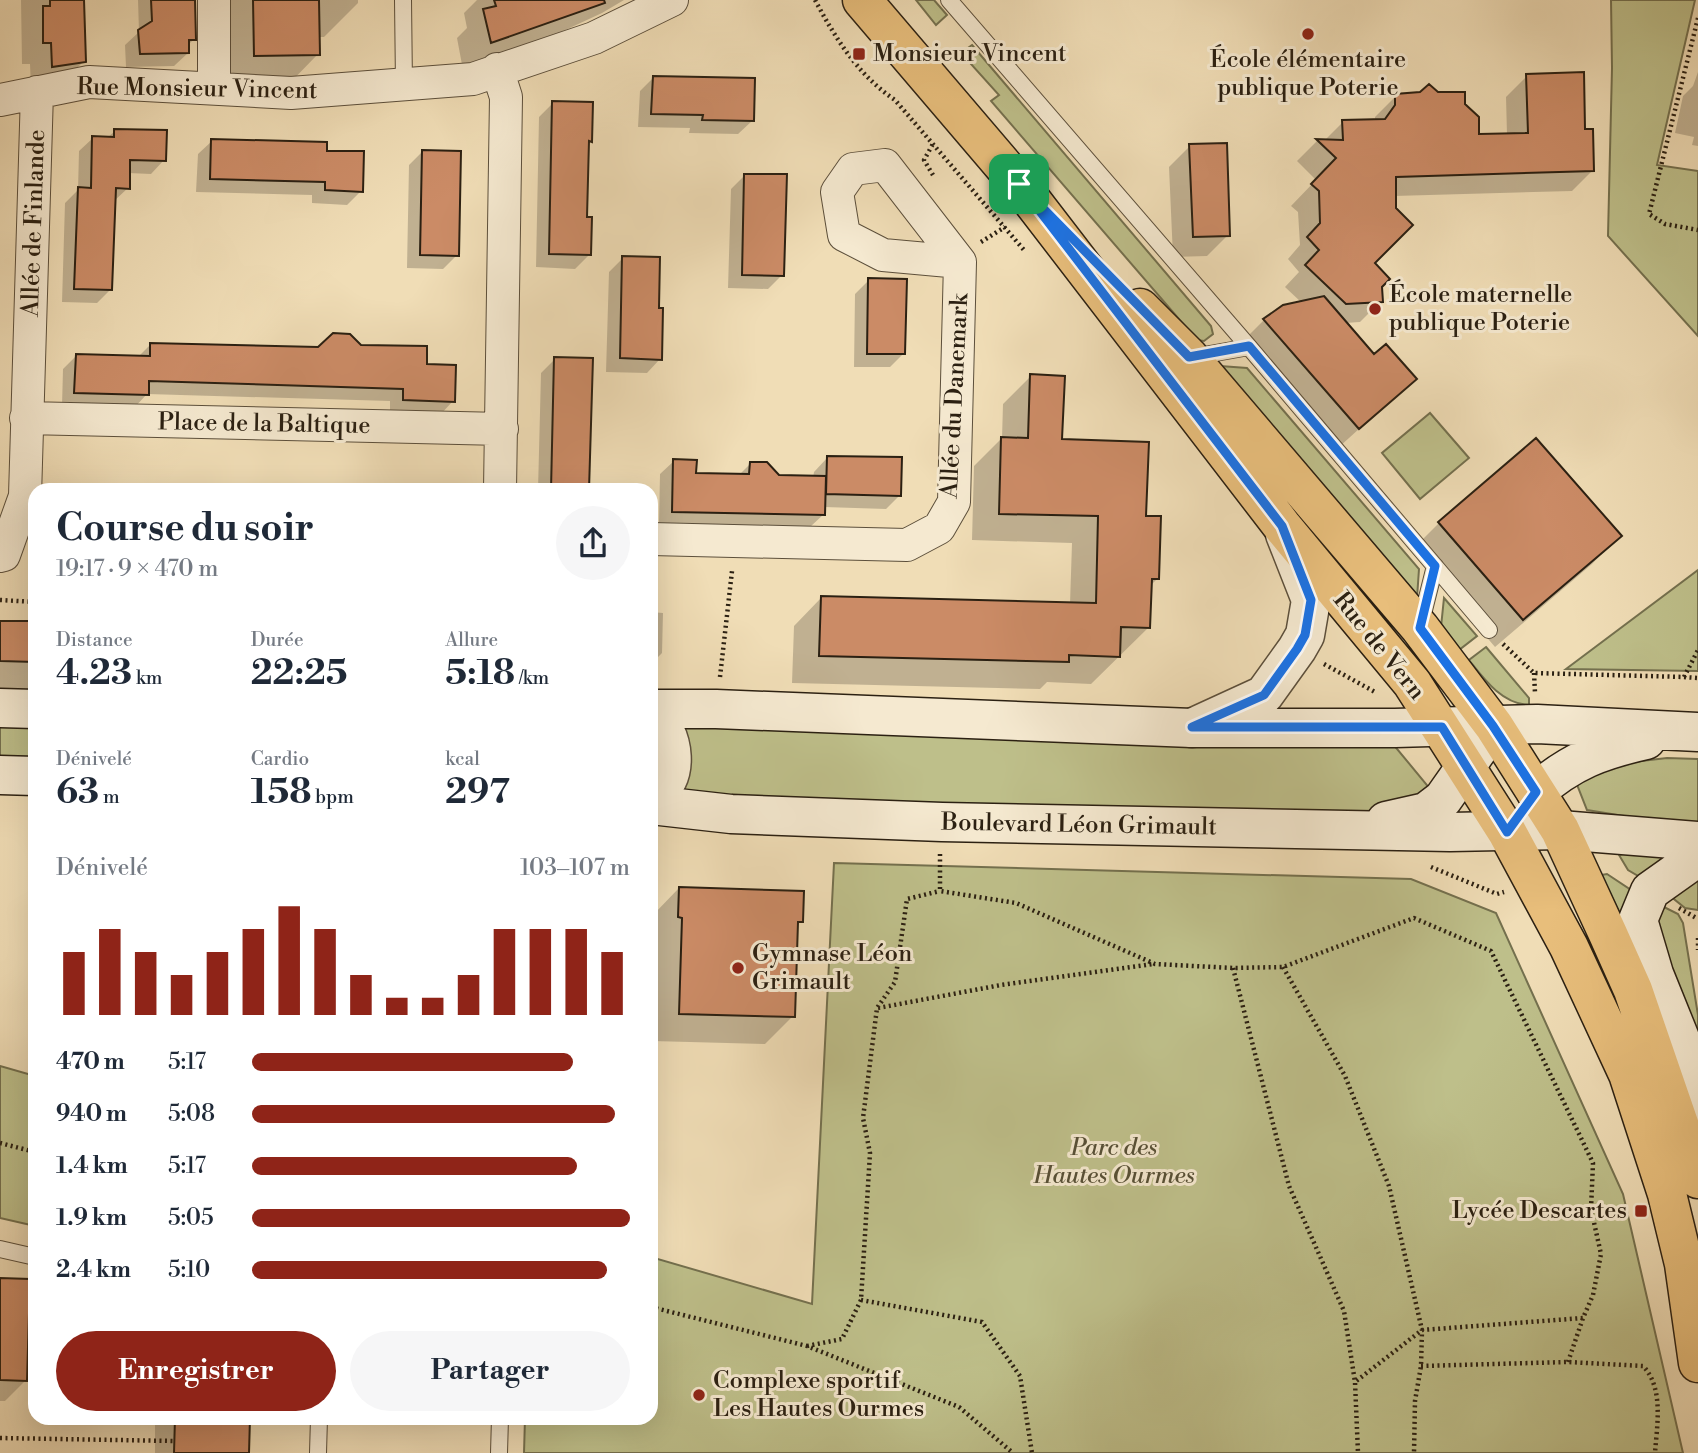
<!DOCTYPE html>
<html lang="fr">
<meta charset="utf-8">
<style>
body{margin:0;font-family:"Libre Bodoni",serif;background:#f6f6f7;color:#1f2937;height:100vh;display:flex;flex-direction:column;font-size:26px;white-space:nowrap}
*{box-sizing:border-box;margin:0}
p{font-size:23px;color:#747a83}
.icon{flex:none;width:38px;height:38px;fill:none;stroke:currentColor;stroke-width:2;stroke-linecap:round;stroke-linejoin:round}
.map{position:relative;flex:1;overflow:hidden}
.sheet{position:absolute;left:28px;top:483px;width:630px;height:942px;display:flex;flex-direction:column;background:#fff;border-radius:21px;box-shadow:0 7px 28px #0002}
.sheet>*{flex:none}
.pin{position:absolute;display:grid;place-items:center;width:60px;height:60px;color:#fff;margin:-30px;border-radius:14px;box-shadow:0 4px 10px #0006}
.round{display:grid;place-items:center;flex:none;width:74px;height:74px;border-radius:37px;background:#f6f6f7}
.head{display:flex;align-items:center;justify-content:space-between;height:119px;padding:0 28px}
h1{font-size:38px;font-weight:800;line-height:52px}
.figures{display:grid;grid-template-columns:repeat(3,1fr);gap:10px;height:119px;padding:7px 28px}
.figures div{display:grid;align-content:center}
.figures b{font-size:35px;font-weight:800}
.figures small{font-size:19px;font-weight:400}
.figures p{font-size:19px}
.chart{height:196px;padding:14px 28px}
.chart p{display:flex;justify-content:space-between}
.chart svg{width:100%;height:126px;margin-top:7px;stroke:#8f2418;stroke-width:6}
.button{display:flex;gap:14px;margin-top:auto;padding:14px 28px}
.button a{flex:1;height:80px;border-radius:42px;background:#8f2418;color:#fff;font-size:28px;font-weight:800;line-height:80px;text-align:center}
.button a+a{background:#f6f6f7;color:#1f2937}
ul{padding:0 28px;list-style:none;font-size:23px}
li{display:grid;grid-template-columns:112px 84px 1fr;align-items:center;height:52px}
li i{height:18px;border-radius:9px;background:#8f2418}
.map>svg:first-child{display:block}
.green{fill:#bebf8a;stroke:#74704e;stroke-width:2}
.shadow{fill:#0003}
.building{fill:#cb8b66;stroke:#2b2012;stroke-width:2}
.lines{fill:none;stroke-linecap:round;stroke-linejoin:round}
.service-casing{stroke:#5c4f3b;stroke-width:18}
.minor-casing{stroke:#5c4f3b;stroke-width:34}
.tertiary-casing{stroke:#5c4f3b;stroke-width:41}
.secondary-casing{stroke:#2b2012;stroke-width:41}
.primary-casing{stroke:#2b2012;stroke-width:41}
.path{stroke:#2b2012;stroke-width:4.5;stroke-dasharray:2 3.5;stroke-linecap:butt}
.service{stroke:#f5e9d0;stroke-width:16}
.minor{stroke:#f5e9d0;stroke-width:32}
.tertiary{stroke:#f5e9d0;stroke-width:38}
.secondary{stroke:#f5e9d0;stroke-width:38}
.primary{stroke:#e8be7b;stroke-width:38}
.route-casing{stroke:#fff;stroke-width:14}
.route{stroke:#1a73e8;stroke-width:9}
.poi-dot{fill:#8f2418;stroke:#f5e9d0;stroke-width:2.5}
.labels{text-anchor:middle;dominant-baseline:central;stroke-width:6;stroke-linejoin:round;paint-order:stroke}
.poi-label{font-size:24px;fill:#2b2012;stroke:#f5e9d0;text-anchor:start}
.street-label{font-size:24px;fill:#2b2012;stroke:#f5e9d0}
.park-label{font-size:24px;font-style:italic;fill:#575036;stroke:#f5e9d0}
</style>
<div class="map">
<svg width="1698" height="1453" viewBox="0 0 1698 1453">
<rect width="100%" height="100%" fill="#f0ddb6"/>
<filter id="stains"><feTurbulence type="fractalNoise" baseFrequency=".00286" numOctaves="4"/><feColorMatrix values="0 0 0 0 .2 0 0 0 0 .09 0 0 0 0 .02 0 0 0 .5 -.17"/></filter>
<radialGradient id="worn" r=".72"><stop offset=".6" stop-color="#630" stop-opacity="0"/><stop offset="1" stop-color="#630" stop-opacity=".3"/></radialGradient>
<path class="green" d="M916,0H934L947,15L936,25Z
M1611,0H1695L1657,165L1698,171V336L1608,236L1612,68Z
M972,45L1211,326L1213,334L1204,341L1197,340L991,101L999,95L961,53Z
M1220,366L1247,368L1419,569L1417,598Z
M1430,413L1469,458L1420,499L1382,453Z
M1698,570V671L1566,669Z
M1444,598L1477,636L1459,650L1441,627Z
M1486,647L1529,698V705C1502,704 1484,679 1469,660Z
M0,715L35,716V763L0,761Z
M673,722L1388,738L1431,790L1356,820L662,798Z
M1667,758L1698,759V828L1587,810L1576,782L1624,763Z
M1627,853L1665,856L1640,877L1628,870L1619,855Z
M834,863L1411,879L1496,913L1623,1194L1683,1453H524L525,1418H651V1257L812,1304Z
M1698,868V910L1685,908L1664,891Z
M1607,874L1634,892L1624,922L1601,875Z
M1656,903L1678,914L1683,923L1698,1015V1086L1665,981Z
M0,1066L35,1076V1226L0,1218Z"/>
<path class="shadow" d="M21,0H83L84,61L62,83L31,87L30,64H22Z
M138,0H193L194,39L187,46L188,53L174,66L126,67L125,45L139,32Z
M220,0H358V3L324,37H318V54L284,89L220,90Z
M477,0H624L602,13L533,45L463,70L457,38L467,28L464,13Z
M1698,72V146L1692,145L1694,137L1675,133L1683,96L1693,86Z
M1527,76L1584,131L1593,170L1572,191L1394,196L1373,263L1381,286V301L1360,322L1345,323L1374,356L1414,379L1338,448L1243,341L1264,320L1284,307L1302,303L1285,287L1299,272L1288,259L1300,245L1298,212L1291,206L1316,180L1297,161L1317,141H1324L1343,122L1375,121V117L1396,96L1437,94L1463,105L1477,136L1507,135L1506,97Z
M654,77L752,121L738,134L689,133L690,128L638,127L640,91Z
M553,103L590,141L587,144L586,218L589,255L575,269L536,267L539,117Z
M115,131L164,160L151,174L128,173V188L113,202L111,289L97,303L62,302L65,203L78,190L79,151L93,138H107Z
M212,141L325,152L361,191L347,205L312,203V195L196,192L198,154Z
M1190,146L1228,235L1207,256L1173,257L1169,167Z
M423,151L457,255L443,269L407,268L409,165Z
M745,175L782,275L768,289L728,288L731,189Z
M623,258L657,310L660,359L647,373L606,372L609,272Z
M869,280L904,353L890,367H854L855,294Z
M151,344L319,349L360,346L425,366L453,401L440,415L390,413V401L147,394L134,408L62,406L63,369L76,356L138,357Z
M555,359L587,490H538L541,373Z
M1031,376L1060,441L1144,518L1157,579L1150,586L1148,628L1091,684L1047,682L1040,689L792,683L794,626L821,598L1070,604L1072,543L972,540L974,466L1002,438L1003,404Z
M827,458L900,495L886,509L824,507V514L810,527L659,524L660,474L674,461L694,475L738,476L751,463L778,477L813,478L814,472Z
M1439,523L1619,536L1592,564L1495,647L1412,550Z
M651,612L663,613L662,653L651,664Z
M0,622L35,623V693L0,701Z
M679,888L801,921L796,926L793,1016L765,1044L652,1041L655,945H651L652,916Z
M0,1280L26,1380L5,1401H0Z
M155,1418H248V1453H155Z"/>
<path class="building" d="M50,0H84L86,62L52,67L51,43H43V6H50Z
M151,0H195L196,40H189V53L140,54L138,30L152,21Z
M253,0H319L320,55L254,56Z
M494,0H604L605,3L491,43L483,9L496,6Z
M1584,72L1585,129H1593L1594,171L1396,177V208L1413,225L1375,263L1390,279L1382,287L1383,302L1346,304L1305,265L1319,250L1307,237L1320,223L1319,191L1311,184L1336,158L1316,139L1343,140L1342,120L1385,119L1395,105V94L1420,92L1429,84L1438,92H1465V104L1479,117V134L1528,133L1526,74Z
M653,76L755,78L754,121L702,120L703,115L651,114Z
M552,101L593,102L592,142L589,141L587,217H592L591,255L549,254Z
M114,129L167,130L166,161L130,160V189L116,188L112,290L74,289L78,187L91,188L92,136L114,137Z
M211,139L327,142V151H364L363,192L325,190V182L210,179Z
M1227,143L1230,236L1193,237L1189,144Z
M422,150L461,151L459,256L420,255Z
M744,174H787L784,276L742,275Z
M622,256L660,257L659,308H663L662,360L620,358Z
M868,278L907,279L905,354H867Z
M1324,296L1374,354L1386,344L1417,379L1359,429L1263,319L1283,305Z
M333,333L350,334L361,345L427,346V364L456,365L455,402L403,400V389L149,381V395L74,393L76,354L150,356V343L318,347Z
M554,357L593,358L589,490H551Z
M1030,374L1065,376L1062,439L1149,442L1146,516H1161L1159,579H1152L1150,628L1121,627L1120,657L1069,655V662L819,656L821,596L1096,603L1098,516L999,514L1001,437L1028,438Z
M1536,438L1622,536L1523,620L1438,522Z
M827,456L902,457L901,496L826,494Z
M673,459L697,460L696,473L749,474L750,462H767L779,475L826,476L825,515L672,512Z
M0,621H35V662L0,661Z
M679,887L804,891L803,922H798L795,1017L679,1014L682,918L678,917Z
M0,1278L30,1279L27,1381L0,1380Z
M175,1418H250L249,1453H174Z"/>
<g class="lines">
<defs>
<path id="service" d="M403,0L404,85
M949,0L1249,347L1489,630
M1193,357L1249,347
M1420,626L1435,566
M0,1249L35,1257
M318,1453L319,1418
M499,1453L500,1418"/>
<path id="minor" d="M497,69L506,97L500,490
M214,88V0
M0,100L89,82L291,93L473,79L594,38L672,0
M26,418L502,429
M651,539L907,545L939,528L954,502L960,262L885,165L853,169L837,192L844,235L883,255L960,262
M0,556L4,555L25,496L37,92"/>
<path id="tertiary" d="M651,717C675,727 682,786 651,793
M1192,728L1264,695L1297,649L1305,635L1311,600L1285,534"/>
<path id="secondary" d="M0,708L35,709
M651,709H716L1192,728H1395L1537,724L1698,732
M0,775L35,776
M1536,792C1571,761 1601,750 1646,740
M651,805L731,814L942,822L1450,832L1560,830L1698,841
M1386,821L1426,812L1443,799L1483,742
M1684,1125L1681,1041L1654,974L1638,920L1650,891L1698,857"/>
<path id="primary" d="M862,0L1019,184L1282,526L1412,683L1507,832L1569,947L1628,1074L1667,1194L1684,1264L1698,1363
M1140,308L1189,357L1420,628L1494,726L1560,830L1608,934L1633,990L1698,1179"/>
</defs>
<use href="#service" class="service-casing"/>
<use href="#minor" class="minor-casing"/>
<use href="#tertiary" class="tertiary-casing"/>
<use href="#secondary" class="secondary-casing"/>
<use href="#primary" class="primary-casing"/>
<path class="path" d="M815,0C836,39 858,75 895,100L1024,250
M1698,18L1649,214L1665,224L1698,230
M933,175L924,160L934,142
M981,242L1005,227
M0,600L35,602
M1503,644L1534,673L1684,677L1698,650
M1324,664L1375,692
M1534,673L1535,693
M720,677L732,571
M1684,677L1698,678
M940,854V891L1016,903L1155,964L1233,968L1283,967L1414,918L1491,951L1593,1163L1591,1209L1601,1254L1593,1295L1583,1318L1422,1330L1355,1382
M1431,867L1497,894L1504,892
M1679,908L1698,919
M1698,938V950
M1283,967L1345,1076L1389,1186L1422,1330L1421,1366L1415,1401L1414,1453
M1233,968L1289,1186L1344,1311L1355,1382L1358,1453
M878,1008L1001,985L1153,964
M0,1143L35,1152
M861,1300L982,1322L1020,1376L1032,1453
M651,1307L807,1346L959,1407L1013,1453
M807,1346L842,1339L861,1300L870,1153L863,1118L877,1008L895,982L907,899L940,891
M1568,1362L1583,1318
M1421,1366L1568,1362L1643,1366C1664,1388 1657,1425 1655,1453
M0,1438L175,1441"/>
<use href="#service" class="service"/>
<use href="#minor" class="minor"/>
<use href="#tertiary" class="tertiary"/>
<use href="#secondary" class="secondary"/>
<use href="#primary" class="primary"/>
</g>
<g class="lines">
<defs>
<path id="route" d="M1019,184L1189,357L1249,346L1435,566L1420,628L1493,726L1536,792L1507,832L1442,727H1192L1264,695L1297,649L1305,635L1311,600L1282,526Z"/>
</defs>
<use href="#route" class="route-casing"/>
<use href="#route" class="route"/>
</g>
<g class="poi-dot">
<circle cx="1308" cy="34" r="7"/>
<rect x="852" y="47" width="14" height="14" rx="3.5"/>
<circle cx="1375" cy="309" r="7"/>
<circle cx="738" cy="968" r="7"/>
<rect x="1634" y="1204" width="14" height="14" rx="3.5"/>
<circle cx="699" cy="1395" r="7"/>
</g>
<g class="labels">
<g class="poi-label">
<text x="873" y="54">Monsieur Vincent</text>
<text x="1308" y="60" text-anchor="middle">École élémentaire<tspan x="1308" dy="28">publique Poterie</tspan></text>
<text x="1389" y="295">École maternelle<tspan x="1389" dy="28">publique Poterie</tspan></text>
<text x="752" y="954">Gymnase Léon<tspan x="752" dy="28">Grimault</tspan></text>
<text x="1627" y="1211" text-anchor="end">Lycée Descartes</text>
<text x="713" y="1381">Complexe sportif<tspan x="713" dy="28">Les Hautes Ourmes</tspan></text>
</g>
<g class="street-label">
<text transform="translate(197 89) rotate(1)">Rue Monsieur Vincent</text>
<text transform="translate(34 223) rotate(-88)">Allée de Finlande</text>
<text transform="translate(955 396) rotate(-87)">Allée du Danemark</text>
<text transform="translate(264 424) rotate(1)">Place de la Baltique</text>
<text transform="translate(1379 646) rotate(51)">Rue de Vern</text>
<text transform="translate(1079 825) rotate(1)">Boulevard Léon Grimault</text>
</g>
<g class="park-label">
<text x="1114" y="1148">Parc des<tspan x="1114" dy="28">Hautes Ourmes</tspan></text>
</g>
</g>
<rect width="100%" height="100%" filter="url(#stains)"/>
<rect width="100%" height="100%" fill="url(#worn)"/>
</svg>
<div class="pin" style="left:1019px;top:184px;background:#1e9e55"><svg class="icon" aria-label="arrive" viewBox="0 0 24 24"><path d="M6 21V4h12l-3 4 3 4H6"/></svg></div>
<section class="sheet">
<div class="head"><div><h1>Course du soir</h1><p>19:17 · 9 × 470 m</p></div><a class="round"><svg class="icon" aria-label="share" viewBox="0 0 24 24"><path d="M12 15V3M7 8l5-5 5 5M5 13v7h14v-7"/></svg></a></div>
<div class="figures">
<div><p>Distance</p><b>4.23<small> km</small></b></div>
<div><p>Durée</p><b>22:25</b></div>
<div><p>Allure</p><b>5:18<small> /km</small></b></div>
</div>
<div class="figures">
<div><p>Dénivelé</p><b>63<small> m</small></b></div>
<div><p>Cardio</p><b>158<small> bpm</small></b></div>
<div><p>kcal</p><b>297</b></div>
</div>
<div class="chart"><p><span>Dénivelé</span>103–107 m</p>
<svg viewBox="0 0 160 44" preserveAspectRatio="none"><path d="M5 44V22M15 44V14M25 44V22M35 44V30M45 44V22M55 44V14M65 44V6M75 44V14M85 44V30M95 44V38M105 44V38M115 44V30M125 44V14M135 44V14M145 44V14M155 44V22"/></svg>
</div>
<ul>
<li><b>470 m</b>5:17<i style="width:85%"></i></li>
<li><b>940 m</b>5:08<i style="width:96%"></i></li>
<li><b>1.4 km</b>5:17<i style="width:86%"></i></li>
<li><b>1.9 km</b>5:05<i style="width:100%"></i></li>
<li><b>2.4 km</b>5:10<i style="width:94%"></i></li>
</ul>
<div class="button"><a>Enregistrer</a><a>Partager</a></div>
</section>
</div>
